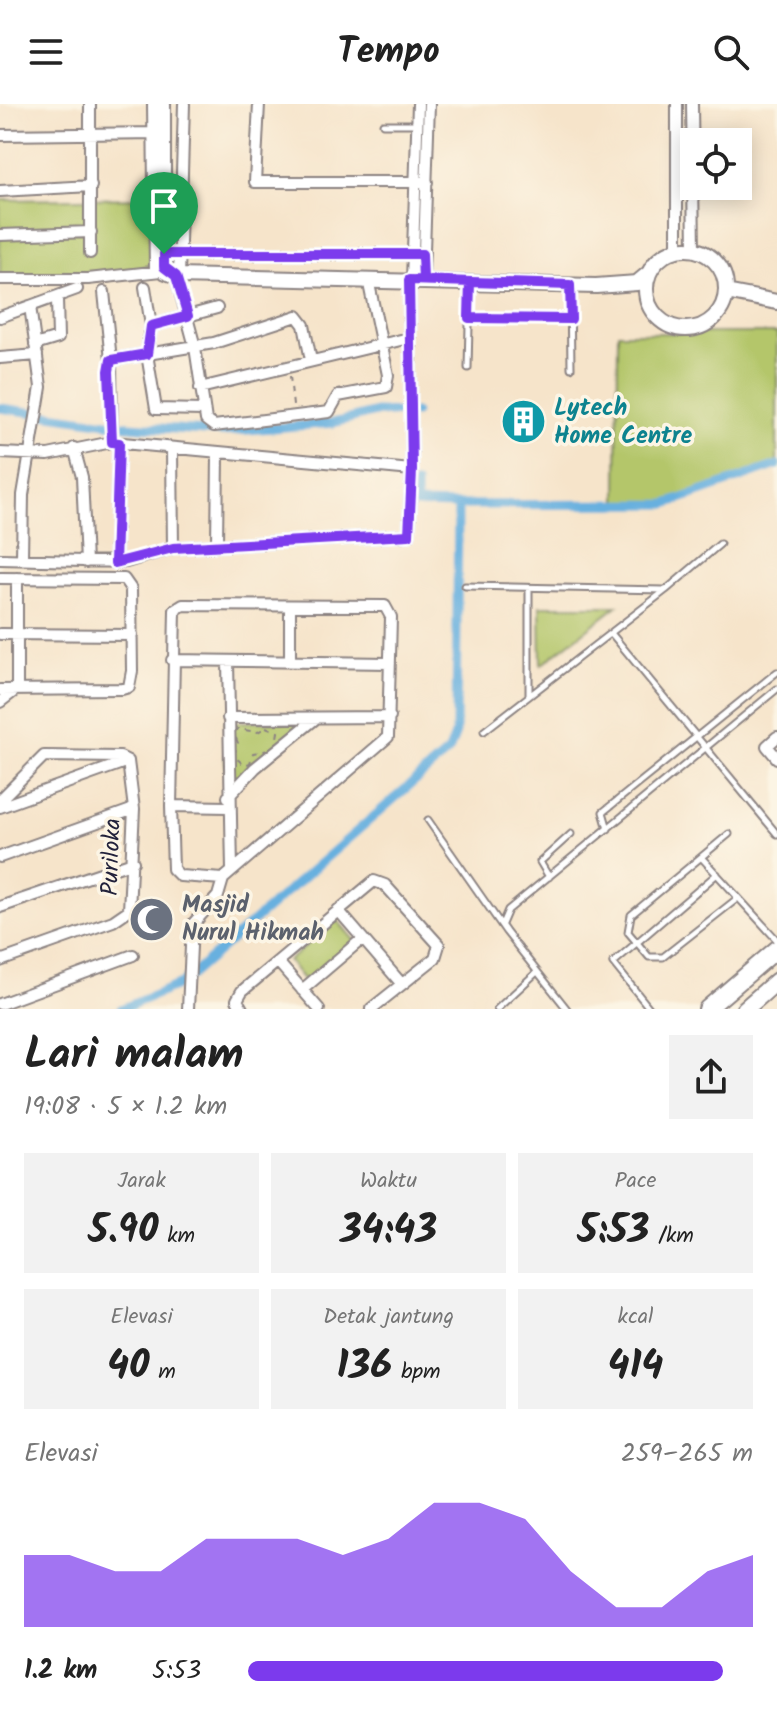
<!DOCTYPE html>
<html lang="id">
<meta charset="utf-8">
<style>
body{margin:0;font-family:Kalam,sans-serif;background:#f2f2f2;color:#222;height:100vh;display:flex;flex-direction:column;font-size:30px;white-space:nowrap}
*{box-sizing:border-box;margin:0}
p{font-size:26px;color:#767676}
.icon{flex:none;width:44px;height:44px;fill:none;stroke:currentColor;stroke-width:2;stroke-linecap:round;stroke-linejoin:round}
.map{position:relative;height:905px;overflow:hidden}
.details{display:flex;flex-direction:column;background:#fff;flex:1}
.details>*{flex:none}
.tools{position:absolute;left:680px;top:24px;display:grid;gap:16px}
.tools a{display:grid;place-items:center;width:72px;height:72px;border-radius:0px;background:#fff;box-shadow:0 4px 20px #0003;font-size:40px}
.pin{position:absolute;display:grid;place-items:center;width:68px;height:68px;color:#fff;margin:-82px -34px;border-radius:50% 50% 50% 0;rotate:-45deg;box-shadow:0 0 8px #0007}
.pin .icon{rotate:45deg}
.round{display:grid;place-items:center;flex:none;width:84px;height:84px;border-radius:0px;background:#f2f2f2}
.overview{display:flex;align-items:center;justify-content:space-between;height:136px;padding:0 24px}
h1{font-size:44px;font-weight:700;line-height:60px}
.metrics{display:grid;grid-template-columns:repeat(3,1fr);gap:12px;height:136px;padding:8px 24px}
.metrics div{display:grid;align-content:center;border-radius:0px;background:#f2f2f2;text-align:center}
.metrics b{font-size:40px;font-weight:700}
.metrics small{font-size:22px;font-weight:400}
.metrics p{font-size:22px}
.chart{height:224px;padding:16px 24px}
.chart p{display:flex;justify-content:space-between}
.chart svg{width:100%;height:144px;margin-top:8px;fill:#7c3aed;opacity:.7}
ul{padding:0 24px;list-style:none;font-size:26px}
li{display:grid;grid-template-columns:128px 96px 1fr;align-items:center;height:60px}
li i{height:20px;border-radius:10px;background:#7c3aed}
header{display:flex;justify-content:space-between;align-items:center;height:104px;padding:0 24px;background:#fff;font-size:36px;font-weight:700}
.map>svg:first-child{display:block}
.green{fill:#b4c66a;stroke:#6b7452;stroke-width:2}
.lines{fill:none;stroke-linecap:round;stroke-linejoin:round}
.canal{stroke:#68b0df;stroke-width:9}
.lane-casing{stroke:#8c8382;stroke-width:9}
.street-casing{stroke:#8c8382;stroke-width:14}
.secondary-casing{stroke:#8c8382;stroke-width:18}
.primary-casing{stroke:#8c8382;stroke-width:20}
.path{stroke:#8c8382;stroke-width:2;stroke-dasharray:6 6;stroke-linecap:butt}
.lane{stroke:#fff;stroke-width:5}
.street{stroke:#fff;stroke-width:10}
.secondary{stroke:#fff;stroke-width:14}
.primary{stroke:#fff;stroke-width:16}
.route-casing{stroke:#fff;stroke-width:16}
.route{stroke:#7c3aed;stroke-width:10}
.labels{text-anchor:middle;dominant-baseline:central;stroke-width:7;stroke-linejoin:round;paint-order:stroke}
.culture-label{font-size:24px;font-weight:bold;fill:#0d838f;stroke:#fcf5e5;text-anchor:start}
.street-label{font-size:24px;fill:#22223b;stroke:#fcf5e5}
.worship-label{font-size:24px;font-weight:bold;fill:#5b616d;stroke:#fcf5e5;text-anchor:start}
</style>
<header><svg class="icon" aria-label="menu" viewBox="0 0 24 24"><path d="M4 6h16M4 12h16M4 18h16"/></svg>Tempo<svg class="icon" aria-label="search" viewBox="0 0 24 24"><circle cx="10" cy="10" r="6"/><path d="M15 15l6 6"/></svg></header>
<div class="map">
<svg width="777" height="905" viewBox="0 0 777 905">
<rect width="100%" height="100%" fill="#fcf5e5"/>
<filter id="ink" filterUnits="userSpaceOnUse"><feTurbulence type="fractalNoise" baseFrequency=".0125" numOctaves="2"/><feDisplacementMap in="SourceGraphic" scale="16" xChannelSelector="R" yChannelSelector="G"/><feConvolveMatrix kernelMatrix="1 2 1 2 8 2 1 2 1" color-interpolation-filters="sRGB"/></filter>
<filter id="wash" filterUnits="userSpaceOnUse"><feTurbulence type="fractalNoise" baseFrequency=".006" numOctaves="4" result="noise"/><feDisplacementMap in="SourceGraphic" scale="32" xChannelSelector="R" yChannelSelector="G"/><feGaussianBlur stdDeviation="1.8" result="paint"/><feColorMatrix in="noise" values="0 0 0 0 0 0 0 0 0 0 0 0 0 0 0 0 0 1.4 0 .05"/><feComposite in="paint" operator="in"/></filter>
<g filter="url(#wash)">
<rect width="100%" height="100%" fill="#f6e4ca"/>
<path class="green" d="M156,94V171L0,176V96Z
M618,229H777V361L666,400L617,401Z
M540,502H617L541,561Z
M225,618H305L225,682Z
M337,816L355,837L306,879L288,857Z"/>
<g class="lines">
<path class="canal" d="M0,304L129,322L222,328L333,319L376,308L415,309
M416,380V400L458,401
M121,905L181,880L449,647L456,628L458,401L666,400L777,361"/>
</g>
</g>
<g filter="url(#ink)">
<g class="lines">
<defs>
<path id="lane" d="M383,20H416
M570,185L571,264
M469,214L571,215
M468,264L470,179
M465,482L664,486
M529,484V591
M611,529L777,730
M484,627L666,486L720,440
M428,716L506,828L567,905
M608,725L603,708L777,568
M729,730L631,811L628,828L649,853H663L738,794
M701,753L777,836
M549,773L540,758L571,730
M502,820L508,806L777,585
M497,905L537,868
M650,905L613,859L717,770"/>
<path id="street" d="M90,0V149
M153,0L155,167
M259,0L255,78H427
M677,0V146
M692,0L694,146
M0,31L158,29
M0,87L91,82
M0,131L91,128
M164,150H422
M176,172L195,243L206,316L214,322L329,308L338,292L386,283L388,271L368,175
M179,173L184,0
M0,175H88L161,167
M412,176L418,0
M423,176L429,0
M145,183L151,222
M104,188L111,256L112,338
M0,213L77,185
M35,241L58,234L57,195
M0,254L37,251
M111,256L214,239L297,212L304,221L311,256
M200,284L409,234
M203,306L156,305L147,250L151,222L217,204
M74,344L82,373L86,458
M172,345L173,444
M0,349L48,351L112,338L412,366
M217,441L218,350
M0,455L126,458L173,444L409,431L412,366L409,176
M22,455L23,391L41,283L30,202
M115,459L119,339
M0,474L124,475L131,485L132,567L129,583L122,585L0,586
M290,502V558
M0,530L132,531
M172,556L390,559
M228,557L232,766
M0,598L17,585V474
M228,614L390,613
M777,633L767,642L777,654
M228,693L255,664L315,615
M0,696L44,652L120,653L128,657
M171,702L228,703
M0,703L128,657
M0,753L134,705
M0,803L133,758
M338,806L400,878
M0,857L113,817L129,806L134,705L128,657
M278,858L319,905
M302,886L362,835
M0,900L133,851
M188,905L192,821L218,792L223,775L388,633L391,513L385,502L183,501L175,506L171,702L173,765L180,772L223,775
M242,905L237,896L242,887L374,777L385,781L439,841L435,854L371,905"/>
<path id="secondary" d="M163,0V156L166,168L176,172L596,182L637,179L649,169
M646 185a40 40 0 1 1 80 0a40 40 0 1 1-80 0Z
M726,188L777,198"/>
<path id="primary" d="M707,905L777,845
M745,905L777,877"/>
</defs>
<use href="#lane" class="lane-casing"/>
<use href="#street" class="street-casing"/>
<use href="#secondary" class="secondary-casing"/>
<use href="#primary" class="primary-casing"/>
<path class="path" d="M290,272L293,302
M266,623L278,628L275,645L253,649L250,659L244,661L234,652L238,639L234,629L237,625L258,628Z"/>
<use href="#lane" class="lane"/>
<use href="#street" class="street"/>
<use href="#secondary" class="secondary"/>
<use href="#primary" class="primary"/>
</g>
</g>
<g class="lines" filter="url(#ink)">
<defs>
<path id="route" d="M164,150V163L176,172L188,212L151,222L147,250L111,256L109,267L112,338L119,339L115,459L173,444L409,431L412,366L409,176L570,181L571,215L469,214L470,178L423,176L422,150H164"/>
</defs>
<use href="#route" class="route-casing"/>
<use href="#route" class="route"/>
</g>
<defs>
<symbol id="building-disc" viewBox="-11 -11 22 22"><circle r="9.5" fill="#0f9aa8" stroke="#fcf5e5"/><path d="M-4-6H4V6H1V3H-1V6H-4ZM-2.5-4.3h1.7v1.8h-1.7ZM.8-4.3h1.7v1.8H.8ZM-2.5-1h1.7V.8h-1.7ZM.8-1h1.7V.8H.8Z" fill="#fff"/></symbol>
<symbol id="mosque-disc" viewBox="-11 -11 22 22"><circle r="9.5" fill="#6b7280" stroke="#fcf5e5"/><path d="M3.5-4.9A6 6 0 1 0 3.5 4.9A5 5 0 1 1 3.5-4.9Z" fill="#fff"/></symbol>
</defs>
<g fill-rule="evenodd">
<use href="#building-disc" x="498" y="292" width="51" height="51"/>
<use href="#mosque-disc" x="126" y="790" width="51" height="51"/>
</g>
<g class="labels">
<g class="culture-label">
<text x="554" y="304">Lytech<tspan x="554" dy="28">Home Centre</tspan></text>
</g>
<g class="street-label">
<text transform="translate(112 753) rotate(-88)">Puriloka</text>
</g>
<g class="worship-label">
<text x="182" y="801">Masjid<tspan x="182" dy="28">Nurul Hikmah</tspan></text>
</g>
</g>
</svg>
<div class="tools">
<a><svg class="icon" aria-label="locate" viewBox="0 0 24 24"><circle cx="12" cy="12" r="6"/><path d="M12 2v4M12 18v4M2 12h4M18 12h4"/></svg></a>
</div>
<div class="pin" style="left:164px;top:150px;background:#1e9e55"><svg class="icon" aria-label="arrive" viewBox="0 0 24 24"><path d="M6 21V4h12l-3 4 3 4H6"/></svg></div>
</div>
<section class="details">
<div class="overview"><div><h1>Lari malam</h1><p>19:08 · 5 × 1.2 km</p></div><a class="round"><svg class="icon" aria-label="share" viewBox="0 0 24 24"><path d="M12 15V3M7 8l5-5 5 5M5 13v7h14v-7"/></svg></a></div>
<div class="metrics">
<div><p>Jarak</p><b>5.90<small> km</small></b></div>
<div><p>Waktu</p><b>34:43</b></div>
<div><p>Pace</p><b>5:53<small> /km</small></b></div>
</div>
<div class="metrics">
<div><p>Elevasi</p><b>40<small> m</small></b></div>
<div><p>Detak jantung</p><b>136<small> bpm</small></b></div>
<div><p>kcal</p><b>414</b></div>
</div>
<div class="chart"><p><span>Elevasi</span>259–265 m</p>
<svg viewBox="0 0 160 44" preserveAspectRatio="none"><path d="M0 44V22L10 22L20 27L30 27L40 17L50 17L60 17L70 22L80 17L90 6L100 6L110 11L120 27L130 38L140 38L150 27L160 22V44z"/></svg>
</div>
<ul>
<li><b>1.2 km</b>5:53<i style="width:94%"></i></li>
</ul>
</section>
